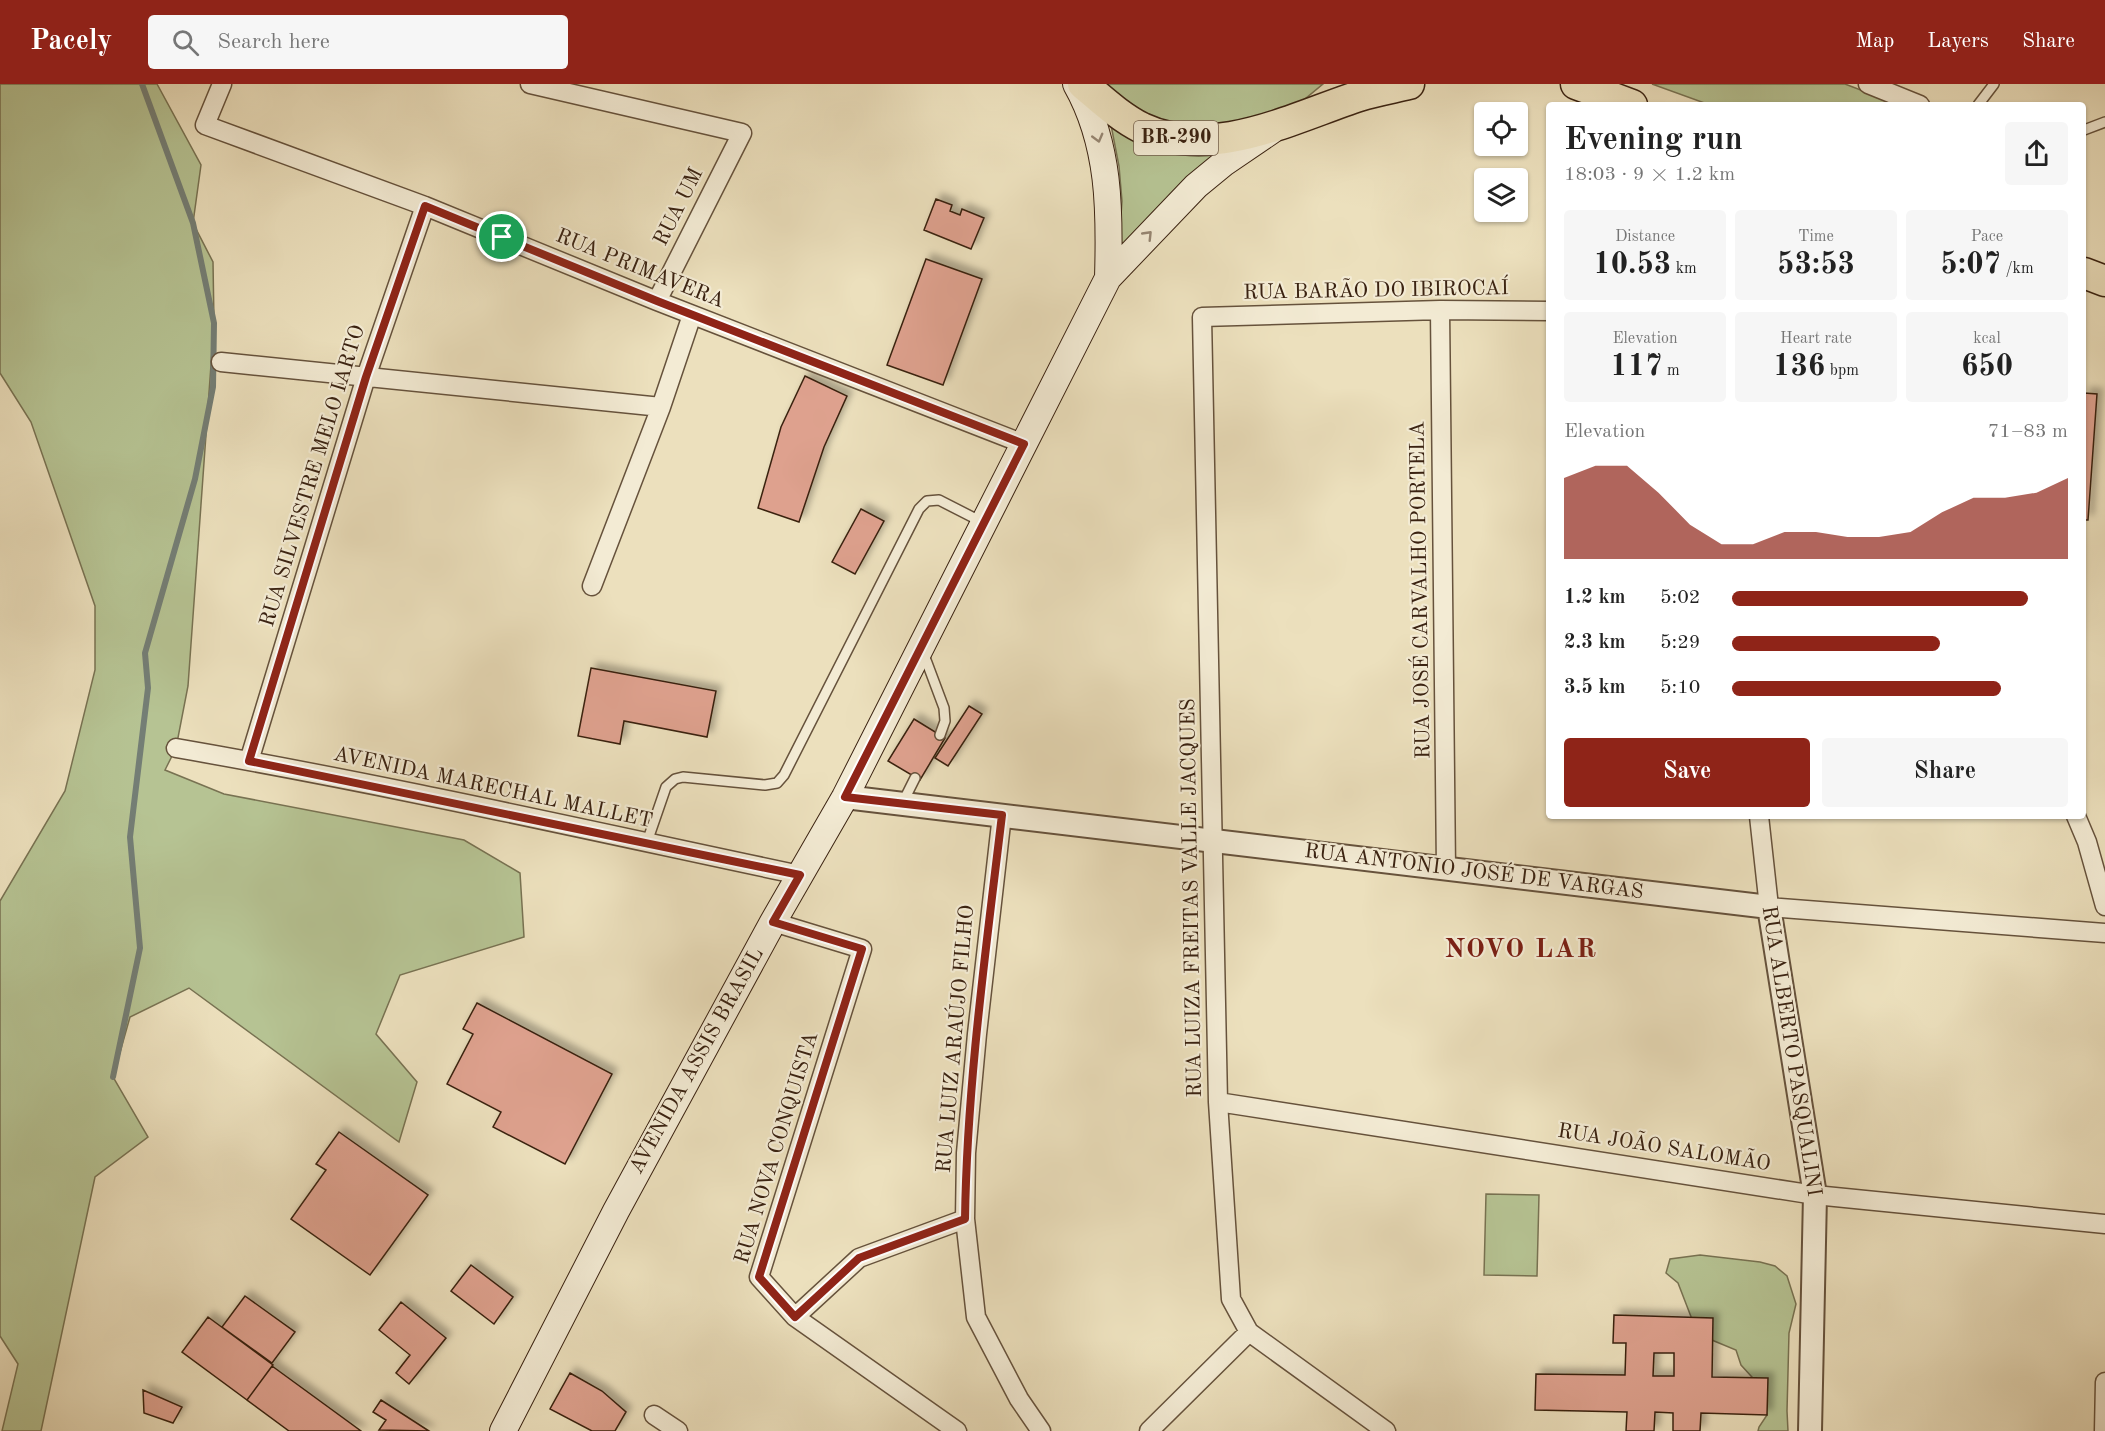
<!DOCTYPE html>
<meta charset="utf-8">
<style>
body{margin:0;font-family:"Old Standard TT",serif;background:#f6f6f6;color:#222;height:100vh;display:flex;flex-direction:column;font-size:22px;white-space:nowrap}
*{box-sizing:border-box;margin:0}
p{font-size:20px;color:#767676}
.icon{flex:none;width:33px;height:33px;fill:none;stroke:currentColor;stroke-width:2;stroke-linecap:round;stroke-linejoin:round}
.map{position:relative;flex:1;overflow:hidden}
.drawer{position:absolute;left:1546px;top:18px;width:540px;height:717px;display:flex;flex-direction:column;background:#fff;border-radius:6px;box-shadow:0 2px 4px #0004}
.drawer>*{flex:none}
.tools{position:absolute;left:1474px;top:18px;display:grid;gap:12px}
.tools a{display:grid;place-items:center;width:54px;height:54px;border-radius:6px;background:#fff;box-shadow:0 2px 4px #0004;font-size:30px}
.pin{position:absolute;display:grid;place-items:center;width:51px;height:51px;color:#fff;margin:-26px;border:3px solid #fff;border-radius:50%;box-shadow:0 2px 6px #0007}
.round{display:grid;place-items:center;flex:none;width:63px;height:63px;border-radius:6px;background:#f6f6f6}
.overview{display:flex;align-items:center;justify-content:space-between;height:102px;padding:0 18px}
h1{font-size:33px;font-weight:700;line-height:45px}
.figures{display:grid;grid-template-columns:repeat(3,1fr);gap:9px;height:102px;padding:6px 18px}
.figures div{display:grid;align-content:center;border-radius:6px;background:#f6f6f6;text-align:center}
.figures b{font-size:30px;font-weight:700}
.figures small{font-size:16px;font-weight:400}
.figures p{font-size:16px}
.chart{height:168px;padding:12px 18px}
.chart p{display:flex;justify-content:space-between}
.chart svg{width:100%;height:108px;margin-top:6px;fill:#8f2418;opacity:.7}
.primary-button{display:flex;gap:12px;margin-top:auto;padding:12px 18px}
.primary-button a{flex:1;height:69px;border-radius:6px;background:#8f2418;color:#fff;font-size:24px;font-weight:700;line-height:69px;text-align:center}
.primary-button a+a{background:#f6f6f6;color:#222}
ul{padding:0 18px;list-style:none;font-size:20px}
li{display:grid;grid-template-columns:96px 72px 1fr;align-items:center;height:45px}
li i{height:15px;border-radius:8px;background:#8f2418}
header{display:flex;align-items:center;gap:36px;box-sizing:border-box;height:84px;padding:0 30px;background:#8f2418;color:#fff}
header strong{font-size:28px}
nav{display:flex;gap:33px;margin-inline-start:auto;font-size:21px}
.search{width:420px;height:54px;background:#f6f6f6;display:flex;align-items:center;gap:15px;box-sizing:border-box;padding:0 21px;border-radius:6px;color:#767676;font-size:22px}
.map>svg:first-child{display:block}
.green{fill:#b6c393;stroke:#787252;stroke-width:1.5}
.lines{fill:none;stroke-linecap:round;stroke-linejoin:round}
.stream{stroke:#747e75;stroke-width:6}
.building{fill:#dea18e;stroke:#3a2211;stroke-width:1.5;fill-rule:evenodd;filter:url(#shadow)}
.service-casing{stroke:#66523c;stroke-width:12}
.minor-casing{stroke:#66523c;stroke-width:21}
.tertiary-casing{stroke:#66523c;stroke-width:26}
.secondary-casing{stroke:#3a2211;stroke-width:28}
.trunk-casing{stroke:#3a2211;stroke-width:33}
.service{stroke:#f3ebd4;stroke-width:9}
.minor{stroke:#f3ebd4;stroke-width:18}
.tertiary{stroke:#f3ebd4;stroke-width:22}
.secondary{stroke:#f3ebd4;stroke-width:26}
.trunk{stroke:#ece0bd;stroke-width:30}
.oneway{stroke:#968672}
.route-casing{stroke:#fff;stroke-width:12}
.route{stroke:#8f2418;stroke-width:8}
.labels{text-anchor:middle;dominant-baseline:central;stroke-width:4.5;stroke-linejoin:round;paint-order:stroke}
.shield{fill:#f3ebd4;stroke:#725e4c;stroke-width:1.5}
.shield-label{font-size:20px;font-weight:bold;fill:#3a2211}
.street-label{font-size:21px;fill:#3a2211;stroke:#f3ebd4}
.district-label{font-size:27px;font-weight:bold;letter-spacing:1.5px;fill:#7a1f14;stroke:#f3ebd4}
</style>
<header>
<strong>Pacely</strong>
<div class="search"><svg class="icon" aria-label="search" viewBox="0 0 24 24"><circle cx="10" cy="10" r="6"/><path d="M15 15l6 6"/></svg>Search here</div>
<nav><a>Map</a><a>Layers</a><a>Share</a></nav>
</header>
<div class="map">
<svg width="2105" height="1347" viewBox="0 0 2105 1347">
<defs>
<filter id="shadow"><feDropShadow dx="5.5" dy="-5.5" stdDeviation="3" flood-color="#0004"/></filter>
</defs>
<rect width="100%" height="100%" fill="#ece0bd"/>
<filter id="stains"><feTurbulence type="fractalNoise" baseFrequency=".00333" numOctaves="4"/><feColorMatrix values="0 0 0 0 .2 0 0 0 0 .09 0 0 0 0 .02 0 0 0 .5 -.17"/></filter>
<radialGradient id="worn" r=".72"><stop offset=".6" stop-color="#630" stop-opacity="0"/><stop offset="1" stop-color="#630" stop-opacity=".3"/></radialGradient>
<path class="green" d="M0,0H157L201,81L193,139L213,178L214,239L188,602L176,664L165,686L224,710L464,756L520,789L524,853L400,891L376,950L417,998L399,1058L189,904L130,933L113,993L148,1053L95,1093L41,1347H2L18,1280L0,1252V817L65,707L95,586V522L31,338L0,289Z
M1102,0H1323L1300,19L1218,47L1154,35Z
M1652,0H1845L1900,21H1710Z
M1110,36L1188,69L1218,71L1118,174L1122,117L1119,82Z
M1486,1110L1539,1111L1537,1192L1484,1191Z
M1700,1171L1760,1178L1775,1182L1787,1192L1796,1220L1789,1249L1787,1327L1788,1347H1758L1759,1343L1767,1331L1762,1304L1741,1281L1736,1266L1707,1254L1695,1243L1678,1199L1666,1189L1670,1175Z"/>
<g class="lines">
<path class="stream" d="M113,993L140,864L130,753L148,604L145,569L195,395L213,303L214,239L193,139L142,0"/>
</g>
<path class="building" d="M936,115L952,121L950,127L960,131L962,125L984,134L971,165L924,146Z
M926,175L982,195L943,301L887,281Z
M805,292L847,312L824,363L799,438L758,424L781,343Z
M2084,309L2097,310L2088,436H2084Z
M861,425L884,437L855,490L832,478Z
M591,584L716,607L707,653L624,637L620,660L578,652Z
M969,622L982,630L948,682L935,674Z
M914,635L945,654L920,696L888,677Z
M477,919L612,990L565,1080L493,1043L501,1028L447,1000L473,950L463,945Z
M339,1048L428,1111L370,1191L291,1135L326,1086L316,1080Z
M471,1181L513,1213L494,1240L451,1207Z
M245,1212L295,1248L272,1279L222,1243Z
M401,1218L446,1254L409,1300L396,1289L410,1271L379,1246Z
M1614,1231L1713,1234L1712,1293L1768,1294L1767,1331L1701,1329L1700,1347H1673V1329L1655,1328L1654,1347H1626L1627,1328L1535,1326L1536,1290L1625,1291L1626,1259H1613ZM1654,1269H1674V1292H1653Z
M208,1233L273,1281L247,1316L182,1268Z
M272,1282L361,1347H289L247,1316Z
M570,1289L602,1307L626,1328L615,1347H592L550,1325Z
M143,1306L182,1323L173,1339L144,1329Z
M381,1316L429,1347L379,1346L386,1336L373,1328Z"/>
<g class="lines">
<defs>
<path id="service" d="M1978,21L1994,0
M2084,46L2105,38
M923,568L944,624L945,637L940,651
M903,718L915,694
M647,758L666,703L675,695L683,693L765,701L777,699L784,691L919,425L927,417L939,416L982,438"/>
<path id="minor" d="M222,0L205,41L425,122L657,217L1024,360
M530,0L742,49L657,217
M1868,0L1920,21
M1440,226L1446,786
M221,278L661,323
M592,502L661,323L692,231
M176,664C385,700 592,747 800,791
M249,677L366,293L425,122
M1002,731L977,950L966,1069L965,1135L976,1233L1019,1315L1041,1347
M1759,732L1769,823L2105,849
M2076,732L2087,758L2105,822
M773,838L862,865L759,1193L795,1233L957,1347
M1218,1018L1815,1111L2105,1140
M795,1233L859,1174L965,1135
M654,1331L678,1347
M1149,1347L1249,1248
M1386,1347L1249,1248L1231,1215L1218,1018L1202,233L1440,226L1550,227
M2104,1347L2105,1298"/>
<path id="tertiary" d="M845,713L1769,823L1815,1111L1810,1347"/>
<path id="secondary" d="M1076,0C1110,60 1110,127 1108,194
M503,1347L616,1127L773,838L845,713L1108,194L1196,102L1224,79L1271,47"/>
<path id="trunk" d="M1083,0C1102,16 1120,33 1142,44C1212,77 1292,34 1359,12C1375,7 1392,4 1409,0
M1576,0L1632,21
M2084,189L2105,197"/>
</defs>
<use href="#service" class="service-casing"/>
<use href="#minor" class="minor-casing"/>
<use href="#tertiary" class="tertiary-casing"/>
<use href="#secondary" class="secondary-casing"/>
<use href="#trunk" class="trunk-casing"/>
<use href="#service" class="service"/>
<use href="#minor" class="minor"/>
<use href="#tertiary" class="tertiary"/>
<use href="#secondary" class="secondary"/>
<use href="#trunk" class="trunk"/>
</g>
<defs><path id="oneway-chevron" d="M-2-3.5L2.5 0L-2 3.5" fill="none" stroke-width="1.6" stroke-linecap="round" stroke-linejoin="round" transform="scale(1.5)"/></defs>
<g class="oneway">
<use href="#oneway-chevron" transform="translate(1098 54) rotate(75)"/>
<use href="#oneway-chevron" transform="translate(1148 151) rotate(-46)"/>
</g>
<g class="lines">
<defs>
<path id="route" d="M425,122L657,217L1024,360L845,713L1002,731C986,865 967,1000 965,1135L859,1174L795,1233L759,1193L862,865L773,838L800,791L249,677L366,293Z"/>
</defs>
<use href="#route" class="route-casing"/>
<use href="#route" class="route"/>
</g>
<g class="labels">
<rect class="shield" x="1134" y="37" width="84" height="34" rx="4.5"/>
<g class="shield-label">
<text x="1176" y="54">BR-290</text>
</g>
<g class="street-label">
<text transform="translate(679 123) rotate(-63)">RUA UM</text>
<text transform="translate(640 185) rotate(22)">RUA PRIMAVERA</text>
<text transform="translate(1376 207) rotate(-1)">RUA BARÃO DO IBIROCAÍ</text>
<text transform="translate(313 392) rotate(-73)">RUA SILVESTRE MELO IARTO</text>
<text transform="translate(1421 506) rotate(-91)">RUA JOSÉ CARVALHO PORTELA</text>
<text transform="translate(493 704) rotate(12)">AVENIDA MARECHAL MALLET</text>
<text transform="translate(1474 788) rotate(7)">RUA ANTONIO JOSÉ DE VARGAS</text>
<text transform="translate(1192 814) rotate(-91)">RUA LUIZA FREITAS VALLE JACQUES</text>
<text transform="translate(956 955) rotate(-85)">RUA LUIZ ARAÚJO FILHO</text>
<text transform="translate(1791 967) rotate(81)">RUA ALBERTO PASQUALINI</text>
<text transform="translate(697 977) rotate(-61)">AVENIDA ASSIS BRASIL</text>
<text transform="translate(777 1064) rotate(-73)">RUA NOVA CONQUISTA</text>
<text transform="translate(1664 1064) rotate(9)">RUA JOÃO SALOMÃO</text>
</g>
<g class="district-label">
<text x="1521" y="865">NOVO LAR</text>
</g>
</g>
<rect width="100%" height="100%" filter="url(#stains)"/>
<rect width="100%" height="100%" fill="url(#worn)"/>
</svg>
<div class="tools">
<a><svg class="icon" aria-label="locate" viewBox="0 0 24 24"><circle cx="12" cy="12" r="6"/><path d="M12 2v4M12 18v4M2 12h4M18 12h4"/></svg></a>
<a><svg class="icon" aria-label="layers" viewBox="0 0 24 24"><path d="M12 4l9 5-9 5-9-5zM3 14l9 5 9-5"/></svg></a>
</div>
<div class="pin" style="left:502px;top:153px;background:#1e9e55"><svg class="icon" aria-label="arrive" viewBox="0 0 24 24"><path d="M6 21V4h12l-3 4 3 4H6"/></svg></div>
<section class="drawer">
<div class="overview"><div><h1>Evening run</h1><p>18:03 · 9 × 1.2 km</p></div><a class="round"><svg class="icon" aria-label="share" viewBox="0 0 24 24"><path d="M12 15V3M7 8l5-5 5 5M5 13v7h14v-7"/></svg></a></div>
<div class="figures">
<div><p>Distance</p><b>10.53<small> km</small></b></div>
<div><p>Time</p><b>53:53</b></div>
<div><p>Pace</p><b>5:07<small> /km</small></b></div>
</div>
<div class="figures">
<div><p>Elevation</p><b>117<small> m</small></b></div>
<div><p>Heart rate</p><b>136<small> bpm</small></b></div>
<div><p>kcal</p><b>650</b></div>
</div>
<div class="chart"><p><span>Elevation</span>71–83 m</p>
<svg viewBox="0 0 160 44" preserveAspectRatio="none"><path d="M0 44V11L10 6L20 6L30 17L40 30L50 38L60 38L70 33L80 33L90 35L100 35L110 33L120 25L130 19L140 19L150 17L160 11V44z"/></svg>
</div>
<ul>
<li><b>1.2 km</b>5:02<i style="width:88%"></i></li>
<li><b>2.3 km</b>5:29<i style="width:62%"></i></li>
<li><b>3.5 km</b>5:10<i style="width:80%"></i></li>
</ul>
<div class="primary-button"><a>Save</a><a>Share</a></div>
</section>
</div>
